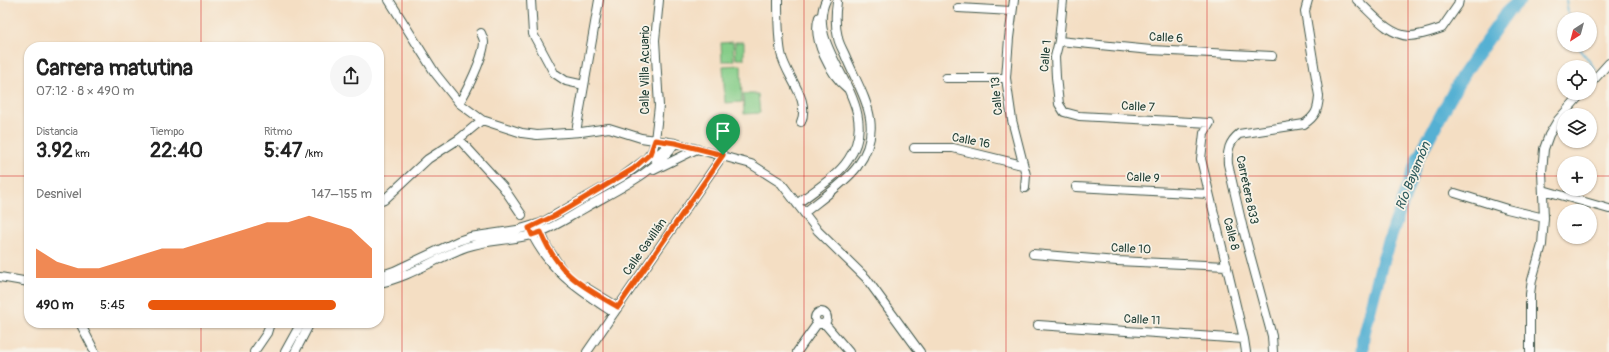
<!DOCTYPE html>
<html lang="es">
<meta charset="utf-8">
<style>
body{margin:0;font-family:Pangolin,sans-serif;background:#f6f6f6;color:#222;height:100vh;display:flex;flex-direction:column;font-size:15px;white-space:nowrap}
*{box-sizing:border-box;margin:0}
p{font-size:13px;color:#767676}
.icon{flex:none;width:22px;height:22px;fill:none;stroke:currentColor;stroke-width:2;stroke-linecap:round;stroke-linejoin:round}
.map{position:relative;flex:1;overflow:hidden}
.side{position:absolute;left:24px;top:42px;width:360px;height:286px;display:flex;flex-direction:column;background:#fff;border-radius:16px;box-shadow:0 1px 3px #0004}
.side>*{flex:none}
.needle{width:26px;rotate:216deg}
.fabs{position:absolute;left:1557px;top:12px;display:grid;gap:8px}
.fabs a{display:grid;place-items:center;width:40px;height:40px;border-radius:50%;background:#fff;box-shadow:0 1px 3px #0004;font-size:20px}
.pin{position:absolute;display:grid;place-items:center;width:34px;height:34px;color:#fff;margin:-41px -17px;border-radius:50% 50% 50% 0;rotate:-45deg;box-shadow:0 0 4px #0007}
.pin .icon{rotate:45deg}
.round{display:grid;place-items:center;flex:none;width:42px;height:42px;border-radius:21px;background:#f6f6f6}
.head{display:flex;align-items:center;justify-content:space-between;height:68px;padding:0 12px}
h1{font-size:22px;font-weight:700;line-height:30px}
.metrics{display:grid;grid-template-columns:repeat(3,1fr);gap:6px;height:68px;padding:4px 12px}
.metrics div{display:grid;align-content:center}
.metrics b{font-size:20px;font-weight:700}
.metrics small{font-size:11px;font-weight:400}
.metrics p{font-size:11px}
.chart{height:112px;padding:8px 12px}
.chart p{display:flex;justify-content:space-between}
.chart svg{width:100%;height:72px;margin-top:4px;fill:#ea580c;opacity:.7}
ul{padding:0 12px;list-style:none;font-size:13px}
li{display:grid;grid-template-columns:64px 48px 1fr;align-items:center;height:30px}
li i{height:10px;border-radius:5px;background:#ea580c}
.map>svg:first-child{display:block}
.green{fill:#86cd89;stroke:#52855e}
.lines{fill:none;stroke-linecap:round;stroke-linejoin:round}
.stream{stroke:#55b0d3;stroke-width:2}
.river{stroke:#55b0d3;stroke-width:13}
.minor-casing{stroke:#3f5549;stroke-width:10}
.minor{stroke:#fff;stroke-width:8}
.route-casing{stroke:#fff;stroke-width:8}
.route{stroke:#ea580c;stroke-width:5}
.grid{fill:none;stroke:#d62828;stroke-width:1;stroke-opacity:0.55}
.labels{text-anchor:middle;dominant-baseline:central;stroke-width:3.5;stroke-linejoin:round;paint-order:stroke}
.street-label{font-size:12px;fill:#1f3d34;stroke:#f7f3e8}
.water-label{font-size:13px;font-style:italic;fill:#2c5a5c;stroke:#f7f3e8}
</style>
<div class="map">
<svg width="1609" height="352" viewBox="0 0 1609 352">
<rect width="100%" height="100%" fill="#f7f3e8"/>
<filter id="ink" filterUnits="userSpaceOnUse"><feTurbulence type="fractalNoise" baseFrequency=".025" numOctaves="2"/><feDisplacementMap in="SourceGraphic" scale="8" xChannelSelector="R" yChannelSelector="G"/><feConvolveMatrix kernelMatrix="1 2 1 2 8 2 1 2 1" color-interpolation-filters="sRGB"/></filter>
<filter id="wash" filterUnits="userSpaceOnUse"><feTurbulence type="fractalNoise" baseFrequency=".012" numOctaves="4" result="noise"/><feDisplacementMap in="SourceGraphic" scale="16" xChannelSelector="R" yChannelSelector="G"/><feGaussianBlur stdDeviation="0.9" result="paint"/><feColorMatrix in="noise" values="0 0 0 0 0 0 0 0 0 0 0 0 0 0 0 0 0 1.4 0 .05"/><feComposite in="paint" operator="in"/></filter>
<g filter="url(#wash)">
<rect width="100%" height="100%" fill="#f4dec3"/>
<path class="green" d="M733,42L734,61H722L721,43Z
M735,42H744V59H736Z
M741,65L742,102L725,103L723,66Z
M743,94H758L760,113L744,114Z"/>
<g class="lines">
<path class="stream" d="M1566,0L1569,19
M1577,45L1596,70"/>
<path class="river" d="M1362,352L1363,337L1383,259L1418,158L1462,76L1507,12L1520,0"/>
</g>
</g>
<g filter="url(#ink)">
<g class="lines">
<defs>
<path id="minor" d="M389,0L435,73L459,103L482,120L522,133L537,135L581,132L609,128L641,138L675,143L751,164L781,183L818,231L866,278L920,352
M531,0L533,34L554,73L566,81L584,85
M778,0C778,17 778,35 781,53C785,76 811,98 801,122
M1014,0L1009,38L1006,78L1012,120L1026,175L1025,188
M1063,0L1059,41L1055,57L1056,77L1059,104L1064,112L1079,116L1210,123L1204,133L1201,159L1244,339L1246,352
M1357,0C1372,13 1388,35 1409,36C1420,36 1433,31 1442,28L1458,5L1459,0
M958,8L1012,11
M819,17C811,39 831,75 847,88
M1059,41L1151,50L1272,56
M946,78H1006
M1590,84L1609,63
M459,103C467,91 484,56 484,42C484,39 482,36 481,33
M576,132L599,0
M459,139L503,187L522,215
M914,148H953L1022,165
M654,158L664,149L667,142
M654,170L697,149
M1076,187L1209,194
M1543,190L1609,209
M1455,193L1507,209L1544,218
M379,202L384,200L428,159L459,139L482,120
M797,204C813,191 837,177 848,160C888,103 802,51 826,0
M804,213C820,200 846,182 857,167C887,126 861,94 845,55C843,50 839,44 838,38C835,26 835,15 837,2
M539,228L547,247L561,268
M530,230C549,271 578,289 614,313
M1033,254L1117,261L1227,266
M379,276L394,271L458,241L470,237L517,230L541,223L622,177L646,159L653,150L655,140L659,106L655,40L659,0
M0,277L29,282
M379,283C410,277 436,258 466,247C488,239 512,241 534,234C552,229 569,217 585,208C614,191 657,172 675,143
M585,287L618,307
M815 318a6 6 0 1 1 12 0a6 6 0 1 1-12 0Z
M80,323L95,352
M825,324L849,352
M1038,325L1244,339
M254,352L267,333L270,323
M285,352L301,323
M295,352L310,323
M587,352L723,155
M797,352L817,324
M1273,352L1272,336L1243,229L1228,164C1227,151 1229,142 1239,134L1304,124C1316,116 1318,110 1319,96L1305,11L1308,0
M1530,352V294L1532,280L1542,245L1544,218L1542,172L1544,149L1549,135L1558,120L1582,93"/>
</defs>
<use href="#minor" class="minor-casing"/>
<use href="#minor" class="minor"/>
</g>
</g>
<g class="lines" filter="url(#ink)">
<defs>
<path id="route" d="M655,140L675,143L723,155L618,307C580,285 558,274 541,232L532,235L529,228L556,215L633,169L650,154Z"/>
</defs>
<use href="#route" class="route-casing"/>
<use href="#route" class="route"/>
</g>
<path class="grid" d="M201,0V47M402,0V352M603,0V352M804,0V352M1006,0V352M1207,0V352M1408,0V352M0,176H29M379,176H1564M1590,176H1609M201,323V352"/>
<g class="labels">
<g class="street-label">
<text transform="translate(1166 38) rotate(3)">Calle 6</text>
<text transform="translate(1046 56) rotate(-85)">Calle 1</text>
<text transform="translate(645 70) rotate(-90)">Calle Villa Acuario</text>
<text transform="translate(997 96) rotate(-95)">Calle 13</text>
<text transform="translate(1138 107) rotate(3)">Calle 7</text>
<text transform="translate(971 141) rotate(11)">Calle 16</text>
<text transform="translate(1143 178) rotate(3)">Calle 9</text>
<text transform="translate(1247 190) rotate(78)">Carretera 833</text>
<text transform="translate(1231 234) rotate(76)">Calle 8</text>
<text transform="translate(645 247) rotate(-55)">Calle Gavillán</text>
<text transform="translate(1131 249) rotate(3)">Calle 10</text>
<text transform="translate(1142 320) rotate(3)">Calle 11</text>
</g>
<g class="water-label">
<text transform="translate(1413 176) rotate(-68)">Río Bayamón</text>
</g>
</g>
</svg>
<div class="fabs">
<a><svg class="needle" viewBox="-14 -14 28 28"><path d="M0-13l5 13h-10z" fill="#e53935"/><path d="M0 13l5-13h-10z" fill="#767676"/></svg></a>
<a><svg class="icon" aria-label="locate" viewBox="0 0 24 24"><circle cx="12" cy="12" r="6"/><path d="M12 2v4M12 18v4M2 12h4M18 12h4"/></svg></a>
<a><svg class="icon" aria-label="layers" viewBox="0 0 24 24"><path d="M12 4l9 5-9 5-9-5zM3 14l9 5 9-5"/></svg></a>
<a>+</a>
<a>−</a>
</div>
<div class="pin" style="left:723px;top:155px;background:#1e9e55"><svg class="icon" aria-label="arrive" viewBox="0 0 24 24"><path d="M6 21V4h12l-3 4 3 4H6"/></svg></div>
<section class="side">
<div class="head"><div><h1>Carrera matutina</h1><p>07:12 · 8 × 490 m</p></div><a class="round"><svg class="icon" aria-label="share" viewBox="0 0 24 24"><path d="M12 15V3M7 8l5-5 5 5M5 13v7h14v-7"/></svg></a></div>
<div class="metrics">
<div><p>Distancia</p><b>3.92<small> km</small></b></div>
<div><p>Tiempo</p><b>22:40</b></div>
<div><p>Ritmo</p><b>5:47<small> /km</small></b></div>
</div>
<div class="chart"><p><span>Desnivel</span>147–155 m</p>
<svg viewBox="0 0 160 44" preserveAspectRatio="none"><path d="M0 44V26L10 34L20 38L30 38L40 34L50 30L60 26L70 26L80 22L90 18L100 14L110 10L120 10L130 6L140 10L150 14L160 26V44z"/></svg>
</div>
<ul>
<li><b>490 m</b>5:45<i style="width:84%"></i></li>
</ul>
</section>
</div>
